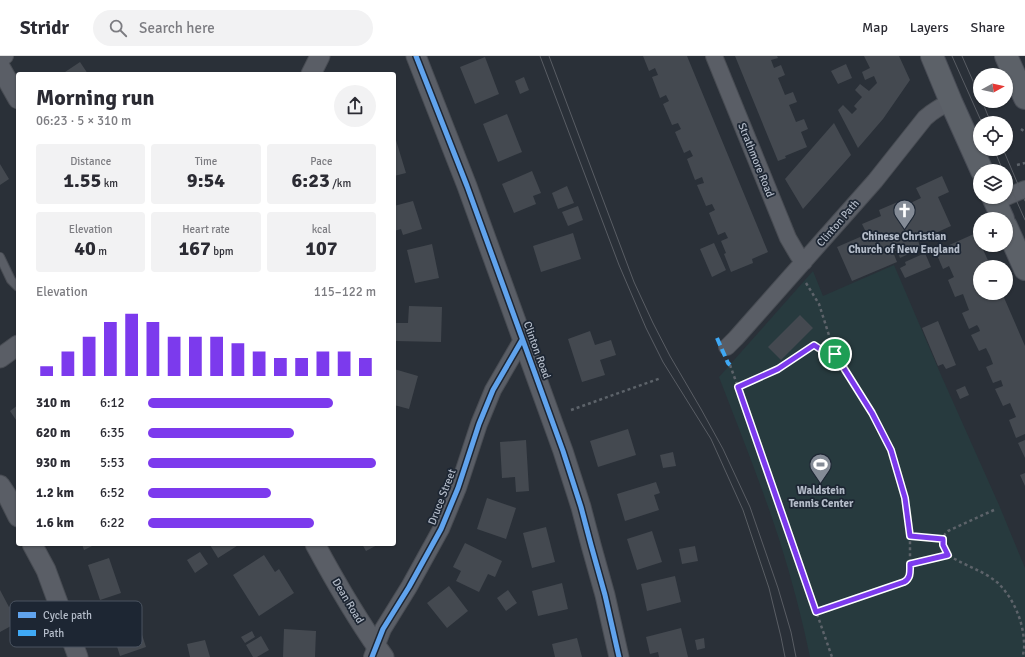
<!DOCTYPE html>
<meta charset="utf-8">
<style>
body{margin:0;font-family:Signika,sans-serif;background:#f2f2f3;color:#2b2b33;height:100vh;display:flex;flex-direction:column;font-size:15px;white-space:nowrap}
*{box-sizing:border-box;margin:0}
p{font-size:13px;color:#7c7c81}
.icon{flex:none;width:22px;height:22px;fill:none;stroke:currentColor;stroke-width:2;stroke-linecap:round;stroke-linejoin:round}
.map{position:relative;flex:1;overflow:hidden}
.panel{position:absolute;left:16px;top:16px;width:380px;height:474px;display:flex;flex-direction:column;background:#fff;border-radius:4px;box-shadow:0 1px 3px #0004}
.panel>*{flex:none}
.needle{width:26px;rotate:82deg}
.fabs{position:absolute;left:973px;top:12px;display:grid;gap:8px}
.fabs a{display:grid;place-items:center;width:40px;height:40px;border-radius:50%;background:#fff;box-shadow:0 1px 3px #0004;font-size:20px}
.pin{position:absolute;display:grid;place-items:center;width:34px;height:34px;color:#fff;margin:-17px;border:2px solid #fff;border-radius:50%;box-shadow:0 1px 4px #0007}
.round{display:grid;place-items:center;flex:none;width:42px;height:42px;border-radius:21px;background:#f2f2f3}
.summary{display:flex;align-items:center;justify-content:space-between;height:68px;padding:0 20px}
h1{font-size:22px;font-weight:700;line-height:30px}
.stats{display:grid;grid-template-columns:repeat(3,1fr);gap:6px;height:68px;padding:4px 20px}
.stats div{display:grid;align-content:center;border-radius:4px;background:#f2f2f3;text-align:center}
.stats b{font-size:20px;font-weight:700}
.stats small{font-size:11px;font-weight:400}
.stats p{font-size:11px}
.chart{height:112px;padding:8px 20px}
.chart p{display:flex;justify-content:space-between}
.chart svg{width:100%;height:72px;margin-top:4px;stroke:#7c3aed;stroke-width:6}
ul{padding:0 20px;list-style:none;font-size:13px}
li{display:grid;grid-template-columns:64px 48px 1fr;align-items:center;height:30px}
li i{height:10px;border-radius:5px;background:#7c3aed}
header{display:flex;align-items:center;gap:24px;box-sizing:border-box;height:56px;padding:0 20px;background:#fff;border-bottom:1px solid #e1e1e2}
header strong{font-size:19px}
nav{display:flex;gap:22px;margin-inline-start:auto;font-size:14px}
.search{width:280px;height:36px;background:#f2f2f3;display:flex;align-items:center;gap:10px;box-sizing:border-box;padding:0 14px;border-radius:22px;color:#7c7c81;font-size:15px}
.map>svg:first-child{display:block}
.green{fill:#273a3e}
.building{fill:#444950}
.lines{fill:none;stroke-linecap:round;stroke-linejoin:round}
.service-casing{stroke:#484c53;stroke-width:10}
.minor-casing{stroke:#484c53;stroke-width:18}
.tertiary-casing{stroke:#484c53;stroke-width:21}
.primary-casing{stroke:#484c55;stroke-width:24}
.path{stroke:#5d636a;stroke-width:2.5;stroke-dasharray:3 3;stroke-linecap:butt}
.service{stroke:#5a5e66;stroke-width:8}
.minor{stroke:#5a5e66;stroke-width:16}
.tertiary{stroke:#5a5e66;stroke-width:19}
.primary{stroke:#5c6168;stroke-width:22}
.tram{stroke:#595d64;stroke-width:1}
.quiet{stroke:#3fa9f5;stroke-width:4;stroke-dasharray:8 4;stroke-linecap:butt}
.cycleway-casing{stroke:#1d2633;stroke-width:8}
.cycleway{stroke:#60a3ed;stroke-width:5}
.route-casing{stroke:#fff;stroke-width:8}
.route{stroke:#7c3aed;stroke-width:5}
.labels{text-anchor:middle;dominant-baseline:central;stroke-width:3.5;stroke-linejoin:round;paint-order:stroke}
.street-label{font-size:11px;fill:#b4bcc9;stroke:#1d2633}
.poi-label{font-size:11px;font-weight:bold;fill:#b4bcc9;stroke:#1d2633}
.key{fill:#1d2633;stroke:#4a5360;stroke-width:1}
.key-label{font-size:11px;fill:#b4bcc9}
</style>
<header>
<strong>Stridr</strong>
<div class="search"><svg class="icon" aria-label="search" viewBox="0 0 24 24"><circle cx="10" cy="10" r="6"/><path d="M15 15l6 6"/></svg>Search here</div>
<nav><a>Map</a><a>Layers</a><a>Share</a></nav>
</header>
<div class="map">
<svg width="1025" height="601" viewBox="0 0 1025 601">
<rect width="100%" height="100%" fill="#2a3038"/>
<path class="green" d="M894,209L941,319L999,449L1025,512V601H810C802,562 792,524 780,486C762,430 740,376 719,321L813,215L823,240Z"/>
<path class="building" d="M643,0H687L768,196L752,203L753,207L731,216L724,198L726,197L721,185L728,182L725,176L718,179L709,157L715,154L712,148L706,150L697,129L704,127L702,121L695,124L687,103L693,100L690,94L684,97L675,76L681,73L678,67L672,69L663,48L669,45L666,39L660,42L652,21L658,19L655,12L649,15Z
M735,0H777L778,2L771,4L774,12L781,9L785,19L778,22L785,39L793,36L797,46L789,49L796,66L804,63L808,73L801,76L807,91L785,100L786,102L778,105Z
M864,0H899L910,24L883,63L858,92L838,54L843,49L852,58L857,53L854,50L862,41L855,34L860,28L869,35L877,27L874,20L865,24L862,16L870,12Z
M485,1L499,38L475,48L460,11Z
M80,6L88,18H62Z
M846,8L852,22L838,28L831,15Z
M524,21L529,34L520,38L515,25Z
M507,58L522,96L498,106L483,68Z
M834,67L851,99L803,153L785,123Z
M395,81L406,117L394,120V82Z
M0,108L9,123L0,129Z
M532,115L541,137L533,140L536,148L514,157L502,128Z
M942,120L949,136L938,141L951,170L918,185L921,192L900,202L897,194L893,196L897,206L852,225L837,191L867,178L862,168L881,160L879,154L900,145L902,151L921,142L916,132Z
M567,130L574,147L558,153L552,137Z
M413,145L422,173L403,179L401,173L394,175V150Z
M578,150L583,164L568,170L562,156Z
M573,177L581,203L541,216L533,190Z
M976,177L980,186V189H981L991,211H980V237H1002L1025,290V378L1016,382L1009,364L1016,361L1010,347L1003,350L995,333L1003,330L1001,324L993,327L986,311L993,308L990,300L986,292L979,295L971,279L980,275L979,272L977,269L969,273L962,257L969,254L963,238L955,241L948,224L954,221L953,219L949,210L943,213L937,199L946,194L945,191Z
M714,187L726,214L712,221L700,193Z
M432,188L439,222L415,227L407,194Z
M925,197L931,211L905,222L900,212L906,209L905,206Z
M409,250L442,251L441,286L395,285V267H408Z
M800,259L813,272L781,304L768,291Z
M938,265L956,309L946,313L943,308L938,310L922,272Z
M590,275L595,289L611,284L616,299L600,304L605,319L582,326L568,283Z
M394,313L418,320L409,353L394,349Z
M965,330L969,339L960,343L956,334Z
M18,349V367L10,355Z
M628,373L636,399L598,411L590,385Z
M526,384L529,435L516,436L515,421L502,422L500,386Z
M1025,384V402L1018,387Z
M673,396L676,410L663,412L660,399Z
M1025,417V430L1020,419Z
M656,426L660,437L654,439L659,454L625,465L617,438Z
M487,442L516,452L506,483L477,473Z
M546,471L555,506L532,512L523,477Z
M652,475L662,506L637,514L627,483Z
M465,487L502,505L495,521L488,518L479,536L456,525L461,515L453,511Z
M82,488H96L84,494Z
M212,488H240L218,502L210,489Z
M362,488H379L366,495Z
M695,490L698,505L682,508L679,493Z
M200,496L208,508L195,517L187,504Z
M264,499L275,516L279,513L294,537L259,560L233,519Z
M109,502L121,537L100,544L88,509Z
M675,520L681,546L647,555L641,528Z
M562,527L568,553L538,560L532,535Z
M449,530L468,555L447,572L427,547Z
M0,534L9,551L13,548L22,564L0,576Z
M508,534L517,547L506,555L497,542Z
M134,554L146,591L120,600L108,562Z
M681,572L688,601H659L658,596L650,598L646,581Z
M284,573L316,575L315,601H283Z
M252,575L255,581L245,587L241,581Z
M261,580L269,594L257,601H253L246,589Z
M577,582L582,601H555L552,588Z
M704,582L705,592L697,594L695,584Z
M205,584L210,601H190L187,588Z"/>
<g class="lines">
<defs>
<path id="service" d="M0,201L11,224L18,231"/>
<path id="minor" d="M714,0L788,182L798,199L804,206
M0,3L5,0
M995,146L1025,133
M727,291L736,282L875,125L925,62C934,54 940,51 951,46
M372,601L383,573L409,531L441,473L458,432L479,368L493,334L522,284"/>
<path id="tertiary" d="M416,0L467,130L563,395L581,451L591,489L605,539L619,601
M0,11L18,43
M311,18L320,0
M0,302L18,289
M0,429L8,441L18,461
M32,488L46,514L78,601
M315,488C336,527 358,565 384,601"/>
<path id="primary" d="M932,0L951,46L982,115
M1006,0L1025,42
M993,141L1003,163
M1006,170L1025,213"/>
</defs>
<use href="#service" class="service-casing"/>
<use href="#minor" class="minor-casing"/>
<use href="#tertiary" class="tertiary-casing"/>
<use href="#primary" class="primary-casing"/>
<path class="path" d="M1021,73L1025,76
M1017,109L1025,107
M806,227L819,248L835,298L872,357L891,394L900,423L907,451L910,480V519L908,523L901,527L816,556
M730,309L738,331L832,601
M738,331L778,313L814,289L826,297L835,298
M571,354L661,322
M994,454L948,475C940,481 942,494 949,499C958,506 968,509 977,514C984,517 992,522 998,527C1013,542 1023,564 1024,586C1025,591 1023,596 1023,601
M910,480L943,483
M910,508L948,499"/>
<use href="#service" class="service"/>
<use href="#minor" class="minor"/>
<use href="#tertiary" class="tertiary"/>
<use href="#primary" class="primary"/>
<path class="tram" d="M540,0L619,209L646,272L663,306L711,383L743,454L769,532L781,581L785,601
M549,0L634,226L653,267L670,300L701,353L723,393L750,451L778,532L791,576L796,601
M952,0L982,67
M962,0L980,41
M982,45L991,67
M994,93L1003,115
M1003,93L1025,145
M1006,121L1025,164"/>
<path class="quiet" d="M717,282L728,307L730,309"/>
<defs>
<path id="cycleway" d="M416,0L467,130L563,395L581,451L591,489L605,539L619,601
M372,601L383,573L409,531L441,473L458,432L479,368L493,334L522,284"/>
</defs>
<use href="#cycleway" class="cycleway-casing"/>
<use href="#cycleway" class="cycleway"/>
</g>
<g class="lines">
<defs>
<path id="route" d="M814,289L826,297L835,298L872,357L891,394L905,442L910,480L943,483V489L948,499L910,508C910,516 911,522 904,526L816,556L738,331L778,313Z"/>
</defs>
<use href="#route" class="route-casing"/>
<use href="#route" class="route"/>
</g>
<defs>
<symbol id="church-pin" viewBox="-11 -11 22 30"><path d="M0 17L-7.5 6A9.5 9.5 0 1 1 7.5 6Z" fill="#848b96" stroke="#1d2633"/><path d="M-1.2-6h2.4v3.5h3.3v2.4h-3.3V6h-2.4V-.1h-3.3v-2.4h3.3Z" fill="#fff"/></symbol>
<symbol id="stadium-pin" viewBox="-11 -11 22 30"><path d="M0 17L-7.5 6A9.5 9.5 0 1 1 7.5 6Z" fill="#848b96" stroke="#1d2633"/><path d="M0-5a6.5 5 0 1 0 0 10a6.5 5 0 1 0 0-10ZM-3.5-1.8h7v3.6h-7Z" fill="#fff"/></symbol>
</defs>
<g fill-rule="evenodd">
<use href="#church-pin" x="892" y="142" width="25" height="34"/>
<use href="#stadium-pin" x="808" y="396" width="25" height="34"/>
</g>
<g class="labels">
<g class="street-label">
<text transform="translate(756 104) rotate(68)">Strathmore Road</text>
<text transform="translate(838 167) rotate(-49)">Clinton Path</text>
<text transform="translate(537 294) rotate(70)">Clinton Road</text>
<text transform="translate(442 441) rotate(-69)">Druce Street</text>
<text transform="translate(348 545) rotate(59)">Dean Road</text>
</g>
<g class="poi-label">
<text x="904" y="180">Chinese Christian<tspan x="904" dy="13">Church of New England</tspan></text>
<text x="821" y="434">Waldstein<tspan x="821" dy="13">Tennis Center</tspan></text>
</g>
</g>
<rect x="10" y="545" width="132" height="46" rx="6" class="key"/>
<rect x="18" y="556" width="18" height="6" fill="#60a3ed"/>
<rect x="18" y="574" width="18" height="6" fill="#3fa9f5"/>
<g class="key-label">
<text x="43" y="563">Cycle path</text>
<text x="43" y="581">Path</text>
</g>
</svg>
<div class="fabs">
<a><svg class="needle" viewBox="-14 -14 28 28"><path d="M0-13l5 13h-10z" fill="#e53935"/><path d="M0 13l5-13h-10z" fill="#7c7c81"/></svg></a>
<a><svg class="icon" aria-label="locate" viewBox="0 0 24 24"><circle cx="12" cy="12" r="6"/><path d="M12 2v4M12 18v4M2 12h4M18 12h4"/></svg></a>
<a><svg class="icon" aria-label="layers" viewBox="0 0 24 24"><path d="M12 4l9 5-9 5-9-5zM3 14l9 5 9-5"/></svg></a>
<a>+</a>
<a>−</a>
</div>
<div class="pin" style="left:835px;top:298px;background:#1e9e55"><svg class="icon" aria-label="arrive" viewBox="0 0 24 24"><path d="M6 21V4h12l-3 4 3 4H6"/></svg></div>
<section class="panel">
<div class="summary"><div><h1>Morning run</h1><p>06:23 · 5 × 310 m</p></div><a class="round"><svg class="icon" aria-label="share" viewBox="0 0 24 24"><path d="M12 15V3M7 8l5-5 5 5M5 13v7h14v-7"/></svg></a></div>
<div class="stats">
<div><p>Distance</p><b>1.55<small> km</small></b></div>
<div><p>Time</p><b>9:54</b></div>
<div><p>Pace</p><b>6:23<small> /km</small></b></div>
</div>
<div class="stats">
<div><p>Elevation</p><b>40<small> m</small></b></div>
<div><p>Heart rate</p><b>167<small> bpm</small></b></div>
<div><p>kcal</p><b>107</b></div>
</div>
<div class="chart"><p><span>Elevation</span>115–122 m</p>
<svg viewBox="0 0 160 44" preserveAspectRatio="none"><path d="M5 44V38M15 44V29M25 44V20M35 44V11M45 44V6M55 44V11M65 44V20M75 44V20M85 44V20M95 44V24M105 44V29M115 44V33M125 44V33M135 44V29M145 44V29M155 44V33"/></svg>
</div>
<ul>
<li><b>310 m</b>6:12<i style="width:81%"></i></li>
<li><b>620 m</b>6:35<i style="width:64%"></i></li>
<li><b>930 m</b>5:53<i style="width:100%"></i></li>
<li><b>1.2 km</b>6:52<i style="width:54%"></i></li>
<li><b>1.6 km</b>6:22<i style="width:73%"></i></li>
</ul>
</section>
</div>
